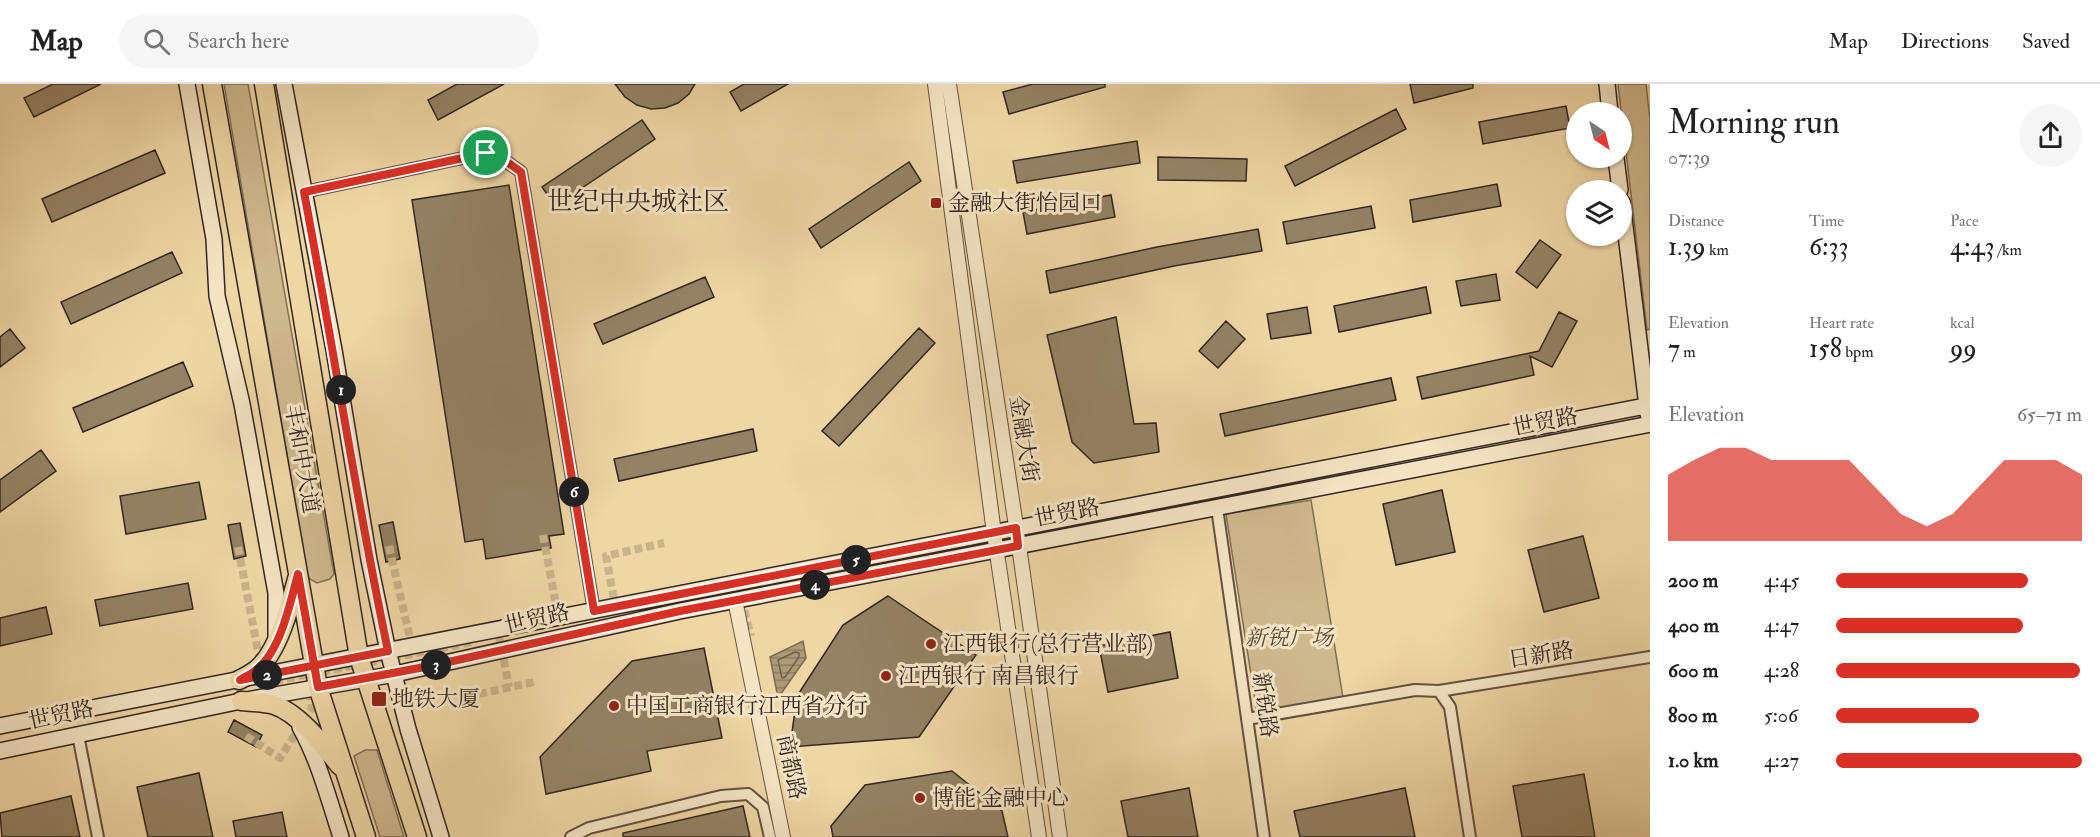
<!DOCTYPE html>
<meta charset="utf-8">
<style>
body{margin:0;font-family:"IM FELL Double Pica","Noto Serif SC",serif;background:#f6f6f6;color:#222;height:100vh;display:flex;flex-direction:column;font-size:22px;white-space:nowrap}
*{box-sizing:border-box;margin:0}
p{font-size:20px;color:#767676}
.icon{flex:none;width:33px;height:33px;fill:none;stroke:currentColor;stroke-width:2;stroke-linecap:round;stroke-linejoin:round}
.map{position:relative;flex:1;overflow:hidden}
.details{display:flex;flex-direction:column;background:#fff;width:450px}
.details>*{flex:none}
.needle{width:39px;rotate:145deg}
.tools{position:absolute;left:1566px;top:18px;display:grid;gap:12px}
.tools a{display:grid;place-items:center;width:66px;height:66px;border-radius:50%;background:#fff;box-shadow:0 2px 4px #0004;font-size:30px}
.pin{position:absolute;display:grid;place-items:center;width:51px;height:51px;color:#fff;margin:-26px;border:3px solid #fff;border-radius:50%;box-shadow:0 2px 6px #0007}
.km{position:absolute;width:30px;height:30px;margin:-15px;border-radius:50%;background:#222;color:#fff;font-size:16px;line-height:30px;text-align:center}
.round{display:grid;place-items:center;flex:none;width:63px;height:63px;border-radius:32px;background:#f6f6f6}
.overview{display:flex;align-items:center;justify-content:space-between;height:102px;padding:0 18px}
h1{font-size:33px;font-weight:600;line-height:45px}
.figures{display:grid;grid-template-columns:repeat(3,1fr);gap:9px;height:102px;padding:6px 18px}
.figures div{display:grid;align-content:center}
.figures b{font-size:26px;font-weight:600}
.figures small{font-size:16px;font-weight:400}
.figures p{font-size:16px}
.chart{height:168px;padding:12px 18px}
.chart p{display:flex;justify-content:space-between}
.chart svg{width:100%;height:108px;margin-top:6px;fill:#d93025;opacity:.7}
ul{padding:0 18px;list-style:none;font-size:20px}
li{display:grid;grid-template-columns:96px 72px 1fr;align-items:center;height:45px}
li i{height:15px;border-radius:8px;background:#d93025}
header{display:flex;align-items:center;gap:36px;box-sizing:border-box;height:84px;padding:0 30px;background:#fff;border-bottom:2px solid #e0e0e0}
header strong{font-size:28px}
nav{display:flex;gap:33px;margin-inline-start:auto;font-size:21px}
.search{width:420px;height:54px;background:#f6f6f6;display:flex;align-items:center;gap:15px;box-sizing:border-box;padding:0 21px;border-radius:33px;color:#767676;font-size:22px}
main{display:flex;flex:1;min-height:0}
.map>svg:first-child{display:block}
.park{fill:#ceb88e;stroke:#806f56;stroke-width:1.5}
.water{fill:url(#water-rules);stroke:#7d6c54;stroke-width:1.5}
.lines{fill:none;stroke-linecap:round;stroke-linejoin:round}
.shore{stroke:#70604b;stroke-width:1.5}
.building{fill:#948265;stroke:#33261f;stroke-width:1.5}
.pedestrian-tunnel{stroke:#c9b38a;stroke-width:8;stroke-dasharray:8 4;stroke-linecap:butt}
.minor-casing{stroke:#625240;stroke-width:14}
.tertiary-casing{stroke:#625240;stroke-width:16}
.secondary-casing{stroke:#33261f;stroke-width:18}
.primary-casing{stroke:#33261f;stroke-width:21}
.minor{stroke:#f4e4c4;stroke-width:10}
.tertiary{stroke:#f4e4c4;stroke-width:14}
.secondary{stroke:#f4e4c4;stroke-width:15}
.primary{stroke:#eed6a5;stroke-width:18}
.route-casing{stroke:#fff;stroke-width:12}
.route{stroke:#d93025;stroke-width:8}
.poi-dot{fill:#8f2418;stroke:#f4e4c4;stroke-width:2}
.labels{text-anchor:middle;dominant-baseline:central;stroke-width:6;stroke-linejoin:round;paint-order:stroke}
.poi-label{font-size:22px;fill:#33261f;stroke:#f4e4c4;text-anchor:start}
.street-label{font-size:22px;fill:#33261f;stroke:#f4e4c4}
.park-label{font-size:22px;font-style:italic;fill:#5a4a3b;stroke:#f4e4c4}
.quarter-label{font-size:26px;fill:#33261f;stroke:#f4e4c4}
</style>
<header>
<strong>Map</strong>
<div class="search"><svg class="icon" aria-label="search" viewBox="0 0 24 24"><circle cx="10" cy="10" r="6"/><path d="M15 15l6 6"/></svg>Search here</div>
<nav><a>Map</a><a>Directions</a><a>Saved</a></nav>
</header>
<main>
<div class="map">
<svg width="1650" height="753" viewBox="0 0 1650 753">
<defs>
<pattern id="water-rules" width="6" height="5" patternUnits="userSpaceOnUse" patternTransform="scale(1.5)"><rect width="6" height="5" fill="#ae9a77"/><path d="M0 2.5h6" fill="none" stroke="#8e7d61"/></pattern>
</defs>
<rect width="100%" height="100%" fill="#eed6a5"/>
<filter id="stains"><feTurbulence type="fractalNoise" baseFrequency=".00333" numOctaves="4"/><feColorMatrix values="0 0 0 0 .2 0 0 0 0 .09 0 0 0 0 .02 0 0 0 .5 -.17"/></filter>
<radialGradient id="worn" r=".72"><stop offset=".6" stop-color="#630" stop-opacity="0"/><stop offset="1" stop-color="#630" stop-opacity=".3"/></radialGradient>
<path class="park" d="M224,0H248L334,490L330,495L317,499L308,494Z
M1618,0H1646L1650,36V245L1647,246Z
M1311,416L1343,614L1257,629L1226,430Z
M365,666H377L404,753H380L354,672Z"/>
<path class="water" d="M803,557L806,574L778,614L770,573Z"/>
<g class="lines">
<path class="shore" d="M795,568L799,569V573L785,593L782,594L778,576Z"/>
</g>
<path class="building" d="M53,0H101L34,33L24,14Z
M457,0H504L438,36L428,16Z
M615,0H695L689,10L678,19L665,24L651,25L637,21L625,13Z
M744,0H788L741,27L730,8Z
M1033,0H1105V3L1009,30L1003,8Z
M1410,0H1473V4L1414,19Z
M1566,22L1570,44L1483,60L1479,38Z
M1396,25L1406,45L1295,102L1285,82Z
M642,36L655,55L555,122L542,103Z
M1137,57L1140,79L1017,99L1013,77Z
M155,66L165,89L52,138L42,115Z
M1158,73L1247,75L1246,97L1158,96Z
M909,78L921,97L821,164L809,145Z
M1497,100L1501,122L1413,138L1410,116Z
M509,101L564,450L549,452L551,464L486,475L483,455L465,458L412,116Z
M1111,111L1115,133L1027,150L1023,128Z
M1371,122L1375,144L1287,160L1283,138Z
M1258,145L1262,167L1174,182L1050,209L1046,187L1157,163Z
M1540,156L1561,171L1537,204L1516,188Z
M172,168L182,189L71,240L61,218Z
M1496,190L1500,216L1461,222L1456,197Z
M705,193L714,213L603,260L594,240Z
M1426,203L1431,229L1339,248L1334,222Z
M1307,223L1311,249L1271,255L1267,230Z
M1559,228L1577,237L1552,283L1530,272L1534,291L1422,315L1417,293L1539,267Z
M1116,233L1134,340L1156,339L1159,368L1094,379L1072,358L1047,251Z
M1226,237L1245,255L1218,284L1199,267Z
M919,244L935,259L839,362L822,347Z
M10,245L25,264L0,283V253Z
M183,278L193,302L83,348L73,324Z
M1391,294L1396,316L1225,352L1220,330Z
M753,345L757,367L619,397L614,375Z
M41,366L56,387L0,428V396Z
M199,398L206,435L126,450L120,412Z
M1442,406L1455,468L1396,481L1383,420Z
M393,438L400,475L386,478L379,441Z
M240,439L246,472L234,475L228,441Z
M1583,452L1599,514L1544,528L1528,466Z
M188,499L193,525L100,542L95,516Z
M888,512L976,571L919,653L790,663L797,612L843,541Z
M46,523L52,550L0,562V534Z
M1170,548L1178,594L1108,608L1099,562Z
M704,564L722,654L647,667L651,687L546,710L540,673L632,577Z
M234,636L262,651L256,663L228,648Z
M952,687L1002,727L1008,753H833L831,742L865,701Z
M199,689L213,753H148L137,703Z
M1584,690L1595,753H1522L1513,702Z
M1189,704L1198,753H1128L1121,717Z
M1405,704L1415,753H1300L1294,727Z
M71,712L80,753H2L0,729Z
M743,722L750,753H623V749Z
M282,728L287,753H236L233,737Z"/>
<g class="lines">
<path class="pedestrian-tunnel" d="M543,451L559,537
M389,462L412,563
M238,463L258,567L270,598L473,558
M741,515L751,552
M616,526L606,472L664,459
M499,552L509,603
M479,610L534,598
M246,652L280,674L312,624L305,591"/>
<defs>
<path id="minor" d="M304,108L486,69L503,75L521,88L594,527
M1217,424L1264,753
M1439,607L1650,573
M1247,635L1415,606L1439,607L1450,623L1470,753
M78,651L98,753
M571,753L589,744L721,712L748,710L763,723L770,753"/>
<path id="tertiary" d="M935,0L994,449L1039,753
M949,0L1019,462L1060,753
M735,516L783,753"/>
<path id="secondary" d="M187,0L214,155L217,212L242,320L276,509V556
M284,0L334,266L369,476L388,567L408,645L441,753
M1607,0L1610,28
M1616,74L1620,106
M1622,118L1648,330
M0,642L1650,321
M300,643C319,677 329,716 341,753
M0,667L241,617L395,590L680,527L1650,340"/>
<path id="primary" d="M212,0L318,603L366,753
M264,0L359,573L417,753
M239,596C245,593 251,590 256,586C278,569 290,522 297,495
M241,617C251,618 264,618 274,621C299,629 324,662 340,682"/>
</defs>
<use href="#minor" class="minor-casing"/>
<use href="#tertiary" class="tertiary-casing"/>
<use href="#secondary" class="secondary-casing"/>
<use href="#primary" class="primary-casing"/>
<use href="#minor" class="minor"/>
<use href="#tertiary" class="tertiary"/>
<use href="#secondary" class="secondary"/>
<use href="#primary" class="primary"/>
</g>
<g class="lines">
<defs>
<path id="route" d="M486,69L304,108C333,261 356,415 388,567L240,596C245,593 251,590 256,586C281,567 290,519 298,490L318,603L430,582L680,527L1018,462L1016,444L594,527L521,88L503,75L486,69"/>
</defs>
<use href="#route" class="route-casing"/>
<use href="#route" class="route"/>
</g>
<g class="poi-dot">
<rect x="930" y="113" width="12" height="12" rx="3"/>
<circle cx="931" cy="560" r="6"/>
<circle cx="886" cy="592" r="6"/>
<rect x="371" y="607" width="16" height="16" rx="3"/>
<circle cx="614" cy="622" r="6"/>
<circle cx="920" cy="714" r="6"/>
</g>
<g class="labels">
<g class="poi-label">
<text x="948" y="119">金融大街怡园口</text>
<text x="943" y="560">江西银行(总行营业部)</text>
<text x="898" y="592">江西银行 南昌银行</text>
<text x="392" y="615">地铁大厦</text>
<text x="626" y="622">中国工商银行江西省分行</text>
<text x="932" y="714">博能 金融中心</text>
</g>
<g class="street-label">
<text transform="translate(1545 338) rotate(-11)">世贸路</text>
<text transform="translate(1024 355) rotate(81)">金融大街</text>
<text transform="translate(302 375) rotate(80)">丰和中大道</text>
<text transform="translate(1067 429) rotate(-11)">世贸路</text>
<text transform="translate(537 535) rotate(-13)">世贸路</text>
<text transform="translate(1541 571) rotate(-9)">日新路</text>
<text transform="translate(1265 621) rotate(82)">新锐路</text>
<text transform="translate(61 631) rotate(-12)">世贸路</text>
<text transform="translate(791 683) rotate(78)">商都路</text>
</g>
<g class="park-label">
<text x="1289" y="554">新锐广场</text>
</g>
<g class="quarter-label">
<text x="638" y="118">世纪中央城社区</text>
</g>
</g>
<rect width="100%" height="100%" filter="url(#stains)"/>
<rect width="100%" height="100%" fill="url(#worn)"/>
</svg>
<div class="tools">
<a><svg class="needle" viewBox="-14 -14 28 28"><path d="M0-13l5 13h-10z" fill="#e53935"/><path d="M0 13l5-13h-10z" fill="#767676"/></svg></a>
<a><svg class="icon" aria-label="layers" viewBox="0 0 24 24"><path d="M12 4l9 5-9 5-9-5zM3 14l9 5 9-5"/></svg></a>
</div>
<div class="pin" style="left:486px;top:69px;background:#1e9e55"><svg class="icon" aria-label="arrive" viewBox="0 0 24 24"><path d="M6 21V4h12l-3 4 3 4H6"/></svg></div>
<b class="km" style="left:341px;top:306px">1</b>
<b class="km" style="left:267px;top:591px">2</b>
<b class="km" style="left:436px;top:581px">3</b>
<b class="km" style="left:815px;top:501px">4</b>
<b class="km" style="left:856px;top:476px">5</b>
<b class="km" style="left:574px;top:408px">6</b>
</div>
<section class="details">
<div class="overview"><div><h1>Morning run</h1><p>07:39</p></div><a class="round"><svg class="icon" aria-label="share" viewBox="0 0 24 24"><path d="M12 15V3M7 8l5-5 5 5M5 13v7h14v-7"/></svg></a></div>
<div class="figures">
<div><p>Distance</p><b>1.39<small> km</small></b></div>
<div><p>Time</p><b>6:33</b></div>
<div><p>Pace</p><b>4:43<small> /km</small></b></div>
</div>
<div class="figures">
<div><p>Elevation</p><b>7<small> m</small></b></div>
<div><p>Heart rate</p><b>158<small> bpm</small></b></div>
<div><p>kcal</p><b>99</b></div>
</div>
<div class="chart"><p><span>Elevation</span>65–71 m</p>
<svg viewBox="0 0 160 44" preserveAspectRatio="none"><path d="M0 44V17L10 11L20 6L30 6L40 11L50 11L60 11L70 11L80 22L90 33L100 38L110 33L120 22L130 11L140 11L150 11L160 17V44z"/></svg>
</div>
<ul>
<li><b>200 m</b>4:45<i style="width:78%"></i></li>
<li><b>400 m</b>4:47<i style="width:76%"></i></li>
<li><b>600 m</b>4:28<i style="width:99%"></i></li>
<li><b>800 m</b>5:06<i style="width:58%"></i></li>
<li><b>1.0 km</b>4:27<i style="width:100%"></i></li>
</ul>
</section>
</main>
